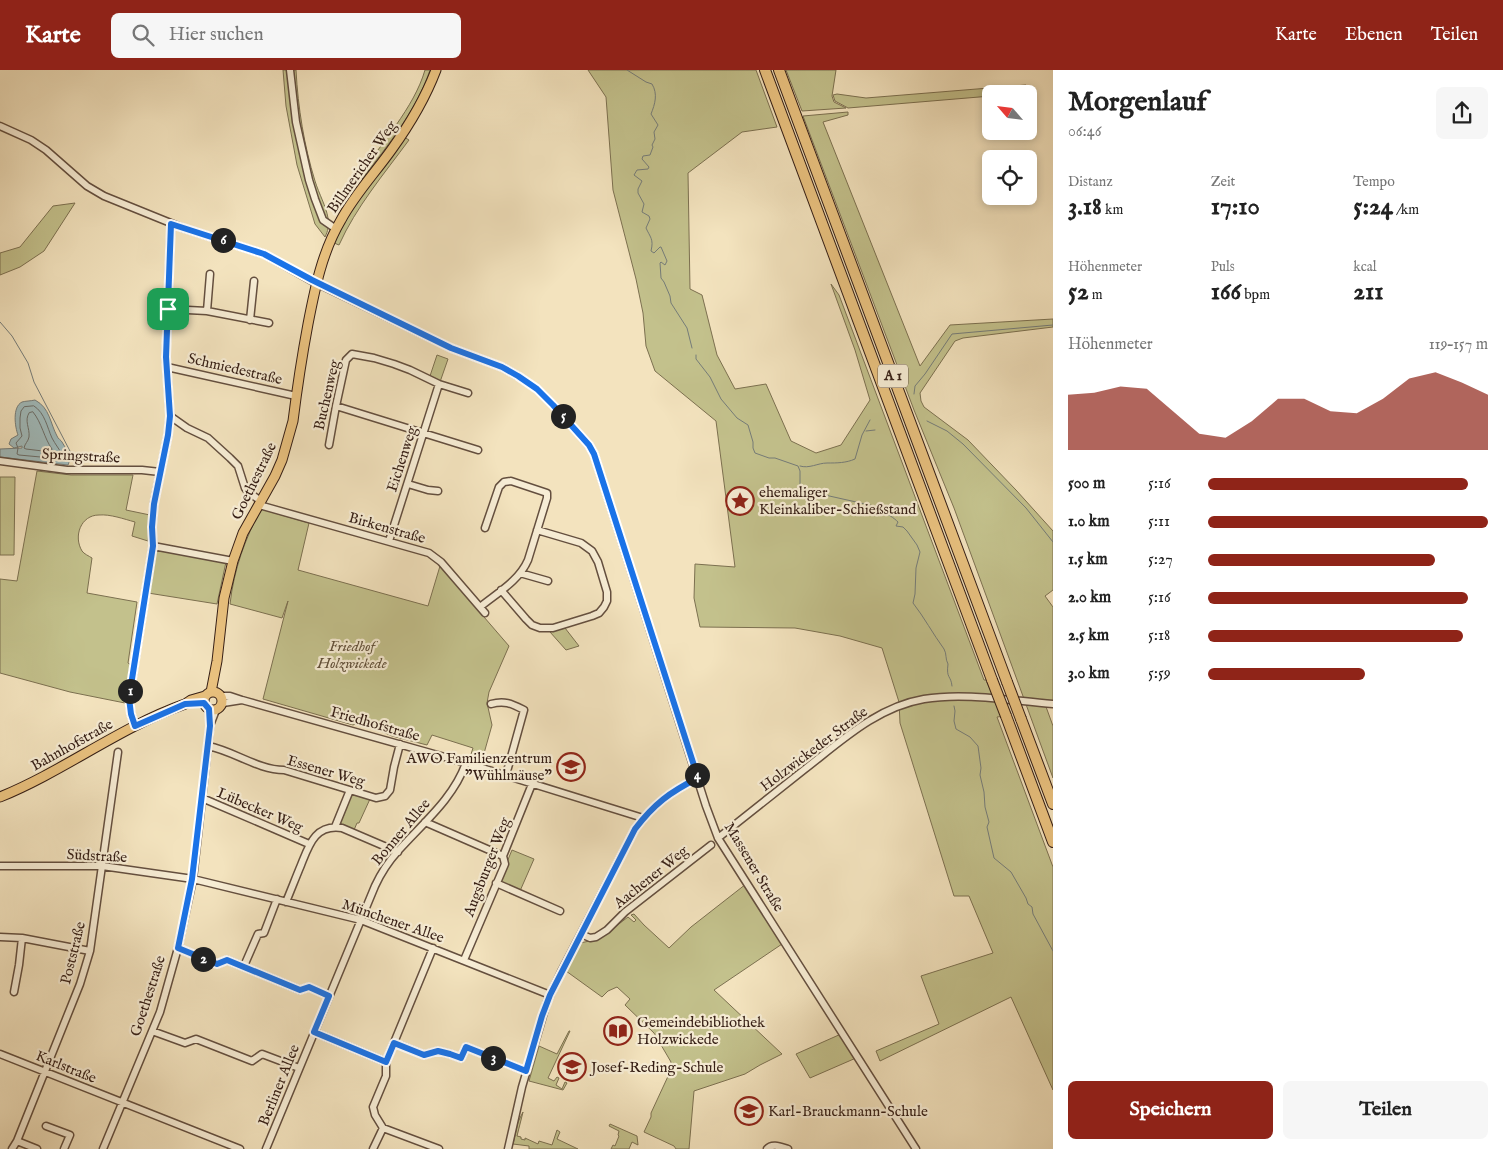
<!DOCTYPE html>
<html lang="de">
<meta charset="utf-8">
<style>
body{margin:0;font-family:"IM FELL English",serif;background:#f6f6f6;color:#222;height:100vh;display:flex;flex-direction:column;font-size:19px;white-space:nowrap}
*{box-sizing:border-box;margin:0}
p{font-size:16px;color:#767676}
.icon{flex:none;width:28px;height:28px;fill:none;stroke:currentColor;stroke-width:2;stroke-linecap:round;stroke-linejoin:round}
.map{position:relative;flex:1;overflow:hidden}
.panel{display:flex;flex-direction:column;background:#fff;width:450px}
.panel>*{flex:none}
.needle{width:32px;rotate:298deg}
.tools{position:absolute;left:982px;top:15px;display:grid;gap:10px}
.tools a{display:grid;place-items:center;width:55px;height:55px;border-radius:8px;background:#fff;box-shadow:0 2px 8px #0003;font-size:25px}
.pin{position:absolute;display:grid;place-items:center;width:42px;height:42px;color:#fff;margin:-21px;border-radius:10px;box-shadow:0 2px 8px #0006}
.km{position:absolute;width:25px;height:25px;margin:-12px;border-radius:50%;background:#222;color:#fff;font-size:14px;line-height:25px;text-align:center}
.round{display:grid;place-items:center;flex:none;width:52px;height:52px;border-radius:8px;background:#f6f6f6}
.summary{display:flex;align-items:center;justify-content:space-between;height:85px;padding:0 15px}
h1{font-size:28px;font-weight:700;line-height:38px}
.figures{display:grid;grid-template-columns:repeat(3,1fr);gap:8px;height:85px;padding:5px 15px}
.figures div{display:grid;align-content:center}
.figures b{font-size:25px;font-weight:700}
.figures small{font-size:14px;font-weight:400}
.figures p{font-size:14px}
.chart{height:140px;padding:10px 15px}
.chart p{display:flex;justify-content:space-between}
.chart svg{width:100%;height:90px;margin-top:5px;fill:#8f2418;opacity:.7}
.action{display:flex;gap:10px;margin-top:auto;padding:10px 15px}
.action a{flex:1;height:58px;border-radius:8px;background:#8f2418;color:#fff;font-size:20px;font-weight:700;line-height:58px;text-align:center}
.action a+a{background:#f6f6f6;color:#222}
ul{padding:0 15px;list-style:none;font-size:16px}
li{display:grid;grid-template-columns:80px 60px 1fr;align-items:center;height:38px}
li i{height:12px;border-radius:6px;background:#8f2418}
header{display:flex;align-items:center;gap:30px;box-sizing:border-box;height:70px;padding:0 25px;background:#8f2418;color:#fff}
header strong{font-size:24px}
nav{display:flex;gap:28px;margin-inline-start:auto;font-size:18px}
.search{width:350px;height:45px;background:#f6f6f6;display:flex;align-items:center;gap:12px;box-sizing:border-box;padding:0 18px;border-radius:8px;color:#767676;font-size:19px}
main{display:flex;flex:1;min-height:0}
.map>svg:first-child{display:block}
.green{fill:#c3c18c;stroke:#7c7050}
.water{fill:#a0bbbc;stroke:#757c79}
.lines{fill:none;stroke-linecap:round;stroke-linejoin:round}
.shore{stroke:#6a6c68;stroke-width:1}
.stream{stroke:#757c79;stroke-width:1}
.minor-casing{stroke:#644f3f;stroke-width:9}
.major-casing{stroke:#351e15;stroke-width:11}
.highway-casing{stroke:#351e15;stroke-width:12}
.minor{stroke:#f7edd5;stroke-width:6}
.major{stroke:#eac27f;stroke-width:9}
.highway{stroke:#eac27f;stroke-width:10}
.highway-bridge-casing{stroke:#351e15;stroke-width:12;stroke-linecap:butt}
.highway-bridge{stroke:#eac27f;stroke-width:10}
.route-casing{stroke:#fff;stroke-width:10}
.route{stroke:#1a73e8;stroke-width:6}
.labels{text-anchor:middle;dominant-baseline:central;stroke-width:4.5;stroke-linejoin:round;paint-order:stroke}
.shield{fill:#f7edd5;stroke:#6f5c4f;stroke-width:1}
.shield-label{font-size:14px;font-weight:bold;fill:#351e15}
.street-label{font-size:15px;fill:#351e15;stroke:#f7edd5}
.poi-label{font-size:15px;fill:#351e15;stroke:#f7edd5;text-anchor:start}
.park-label{font-size:15px;font-style:italic;fill:#604f39;stroke:#f7edd5}
</style>
<header>
<strong>Karte</strong>
<div class="search"><svg class="icon" aria-label="search" viewBox="0 0 24 24"><circle cx="10" cy="10" r="6"/><path d="M15 15l6 6"/></svg>Hier suchen</div>
<nav><a>Karte</a><a>Ebenen</a><a>Teilen</a></nav>
</header>
<main>
<div class="map">
<svg width="1053" height="1079" viewBox="0 0 1053 1079">
<rect width="100%" height="100%" fill="#f3e3be"/>
<filter id="stains"><feTurbulence type="fractalNoise" baseFrequency=".004" numOctaves="4"/><feColorMatrix values="0 0 0 0 .2 0 0 0 0 .09 0 0 0 0 .02 0 0 0 .5 -.17"/></filter>
<radialGradient id="worn" r=".72"><stop offset=".6" stop-color="#630" stop-opacity="0"/><stop offset="1" stop-color="#630" stop-opacity=".3"/></radialGradient>
<path class="green" d="M283,0H296C298,38 304,75 315,111C319,124 326,136 328,148C329,156 328,161 325,167L315,154L297,95L286,36Z
M425,0H430C416,41 388,75 362,109L359,107C381,73 414,38 425,0Z
M588,0H756L777,57L742,62L688,103L690,219L702,225L717,285L735,319L766,314L791,371L816,383L841,375L870,330L855,280L831,214L839,225L984,610H992L1006,646L997,647L1053,797V1020L1011,927L880,991L876,981L939,954L921,906L993,883L969,826H954L900,653L899,632L882,578L840,566L795,558L700,557L694,528L695,494L735,497L716,351L655,301L646,276L643,243L636,209L613,120L606,27Z
M786,0H836L832,26L834,32L846,38L802,41Z
M1026,15V23L991,24V26L848,38L835,31L833,25L837,24L866,28Z
M848,42V45L823,52L920,296L950,255L1053,249V257L963,268L955,271L920,323L921,331L924,337L968,370L1016,420L1053,461V520L1045,526L1053,537V634H1045L1053,656V708L954,438L914,340L803,46Z
M404,67L409,70C384,104 356,137 339,175L334,173C351,134 378,101 404,67Z
M75,133L44,181L20,197L0,205V183L20,177L53,136Z
M437,285L448,289L440,312L430,306Z
M37,401L71,405H133L126,440L150,445L148,471L132,466L135,452C124,449 110,444 99,445C81,445 73,466 82,481C84,484 89,486 92,488L87,523L137,532L128,593L131,595L125,633L70,622L0,603V509L17,511Z
M0,407H15L14,485H0Z
M261,439L309,453L298,500L428,536L440,496L509,576L489,622L487,633L492,655L481,694L469,690L473,678L432,665L427,675L392,666L360,652L353,655L263,629L288,531L282,548L230,534C234,499 245,469 261,439Z
M156,479L226,492L217,534L148,523Z
M565,558L579,576L566,580L550,562Z
M353,724L370,729L359,753H357L354,760L343,756L340,752L350,725Z
M512,780L534,789L520,821L499,811Z
M746,814L785,872L714,920L782,984L760,995L745,1004L694,1021L689,1079H676L674,1076L644,1062L651,1047V1043L670,1002L671,992L654,963L625,935L630,929L617,917L608,921L602,927L566,901L580,873L599,869L628,847L634,852L636,850L631,845L634,844L644,855L669,878L691,857Z
M569,961H570L548,1008L554,1011L557,1007L559,1008L556,1015L562,1019L565,1012L567,1013L563,1020L529,1011L539,976L557,984Z
M841,964L856,988L810,1008L796,984Z
M523,1042L517,1066L521,1067V1069L525,1070V1068L538,1074L539,1071L552,1075L557,1060L560,1062L557,1069L578,1079H529V1076L513,1074L518,1052Z
M610,1054L637,1066L638,1075L632,1072L629,1079H611L613,1075L615,1076L619,1066L618,1065L619,1061L609,1056Z"/>
<path class="water" d="M35,330C50,338 50,353 57,366C58,369 61,370 62,372C66,378 68,384 70,390L68,395L0,387V379L22,378V376L14,378L9,374L11,369L18,365C15,357 12,337 22,332C25,331 31,331 35,330Z"/>
<g class="lines">
<path class="shore" d="M34,336C45,343 47,357 52,368C55,374 60,380 63,386L62,389L19,385L17,384L18,378L16,373L22,366L20,358V348L21,341L24,337Z
M33,342C42,353 44,368 52,379L51,382L26,379L24,378C25,373 28,372 29,367C30,358 24,351 29,343Z"/>
<path class="stream" d="M627,0L646,12L652,14C658,24 655,34 651,44L658,55L654,62L655,69L652,75L653,77L650,85L643,86L642,89L649,97L648,99L637,100L634,105L642,111L638,119V123L644,134L642,142L649,146L650,149L646,158C650,167 654,169 651,181L654,183L660,177H661L667,191L665,195L661,192L660,193L661,208L664,212L670,226L671,233L687,258L692,278
M0,252L12,266L28,293L34,312L71,383L75,394L79,398
M696,285V289L710,307L721,329L737,348L748,355L753,372V378L755,383L769,388H775L798,396L800,401V415L811,424L816,423L874,436L876,439L874,442C877,443 879,443 882,443C887,443 894,448 898,452L896,456L903,457L907,461L917,475L920,482L916,498L915,524L913,533C924,547 933,564 944,579C947,584 945,589 948,594C946,609 951,605 952,616
M914,324L915,316L925,304L952,264L1053,255
M927,351L947,361L963,374L1026,438L1053,472
M866,361L875,360
M800,396C809,399 818,393 827,393C837,393 846,393 855,389L862,365L870,350
M954,636L955,641L954,651L956,659L970,667L978,676L981,698L980,705L984,722L985,737L989,752L987,757L994,788L1011,802L1026,828L1028,834L1032,837L1033,844L1053,881"/>
<defs>
<path id="minor" d="M290,0L296,52L309,110L315,129L323,150L336,159
M0,56L31,70L46,80L87,116L104,126L183,158L264,184L312,211L451,278L502,297L518,306L537,319L553,335L589,375L594,384L706,736L718,768L916,1079
M168,239L207,241L269,253
M207,241L210,204
M250,250L254,211
M167,297L296,326
M336,336L478,380
M170,346L187,358L208,368L230,388L238,396L245,418L248,422L261,431
M329,375L336,336L346,290L352,284L374,288L394,294L410,300L439,314L468,323
M0,391L67,400H142L160,402
M408,414L428,420L438,421
M259,435L429,483L441,492L485,543
M389,471L439,314
M153,476L233,491
M520,503L548,511
M501,520L526,549L532,555L540,558H553L592,546L599,543L604,537L607,531V522L598,492L592,481L581,473L537,460
M480,537C497,523 519,511 528,490L547,428V423L511,411L504,412L499,417L485,458
M222,626H230L242,630L466,693L643,748
M223,633L242,630
M491,634C505,630 512,634 524,640L506,705
M211,653L216,640
M135,656L131,644L129,628L153,476L152,457L154,433L168,365L170,346L166,287L171,154
M208,676C234,681 258,700 284,700L376,728L385,726L390,720L394,697L400,674
M202,728L309,774
M425,752L503,786
M335,757L350,720
M718,768C747,745 776,722 805,699C841,671 877,637 924,629C965,622 1012,631 1053,634
M0,796H102L193,809L361,850L550,925
M496,813L560,841
M286,832C291,820 296,807 301,795C309,775 315,754 342,758L398,782
M581,864L590,868L596,867L607,860L625,842L711,775
M0,867L22,868L90,881
M178,878L217,894L227,890L300,920L309,917L329,926
M464,890L505,794L503,786L532,714
M244,896L258,864L264,863L277,829
M14,922L19,895L22,868
M152,961L185,973L196,969L252,991L262,984L299,998
M314,962L386,992
M395,973L424,985L438,981L450,984L461,988L466,977L526,1001
M0,984L240,1079
M46,1056L70,1065L64,1079
M383,1058L439,1079
M17,1071L37,1079
M12,1079L17,1071L80,914L90,881L118,682
M103,1079L160,942L178,878L193,809L210,657L209,639
M266,1079L375,816C381,803 389,791 398,781C423,753 453,729 466,693
M373,1079L383,1058L375,1045L373,1037L386,1006V992L433,878
M508,1079L522,1017L547,932L562,900L635,759C654,734 670,722 698,708
M767,1079C772,1073 781,1077 788,1079"/>
<path id="major" d="M204 631a9 9 0 1 1 18 0a9 9 0 1 1-18 0Z
M211,622L217,591L224,528L233,491L243,463L275,406L282,390L293,351C297,319 302,286 308,254C315,218 322,182 341,150C355,124 375,103 392,79C410,54 425,29 436,0
M0,727C64,701 120,657 185,634L191,630L205,626"/>
<path id="highway" d="M765,0L992,610
M779,0L1007,612
M1006,646L1053,772
M1021,649L1053,734"/>
</defs>
<use href="#minor" class="minor-casing"/>
<use href="#major" class="major-casing"/>
<use href="#highway" class="highway-casing"/>
<use href="#minor" class="minor"/>
<use href="#major" class="major"/>
<use href="#highway" class="highway"/>
<defs>
<path id="highway-bridge" d="M992,610L1006,646
M1007,612L1021,649"/>
</defs>
<use href="#highway-bridge" class="highway-bridge-casing"/>
<use href="#highway-bridge" class="highway-bridge"/>
</g>
<g class="lines">
<defs>
<path id="route" d="M171,154L264,184L312,210L451,278L502,297L518,306L537,319L553,335L589,375L594,384L698,708C670,722 654,734 635,759L550,925L542,946L526,1001L466,977L461,988L450,984L438,981L424,985L394,973L386,992L314,962L329,926L309,917L300,920L227,890L217,894L178,878L192,809L210,656L209,639L204,633L185,634L135,656L131,644L129,628L153,476L152,457L154,434L168,365L170,346L166,287Z"/>
</defs>
<use href="#route" class="route-casing"/>
<use href="#route" class="route"/>
</g>
<defs>
<symbol id="sight-ring" viewBox="-11 -11 22 22"><circle r="9.5" fill="#f7edd5" stroke="#8f2418" stroke-width="1.5"/><path d="M0-6L1.8-2.2L6-1.7L2.9 1.2L3.7 5.4L0 3.3L-3.7 5.4L-2.9 1.2L-6-1.7L-1.8-2.2Z" fill="#8f2418"/></symbol>
<symbol id="school-ring" viewBox="-11 -11 22 22"><circle r="9.5" fill="#f7edd5" stroke="#8f2418" stroke-width="1.5"/><path d="M0-5L7-2L0 1L-7-2ZM-4 1L0 2.5L4 1V4Q0 6-4 4Z" fill="#8f2418"/></symbol>
<symbol id="library-ring" viewBox="-11 -11 22 22"><circle r="9.5" fill="#f7edd5" stroke="#8f2418" stroke-width="1.5"/><path d="M-6-4Q-3-5.5-.7-3.5V5Q-3 3-6 4ZM6-4Q3-5.5 .7-3.5V5Q3 3 6 4Z" fill="#8f2418"/></symbol>
</defs>
<g fill-rule="evenodd">
<use href="#sight-ring" x="724" y="415" width="32" height="32"/>
<use href="#school-ring" x="555" y="681" width="32" height="32"/>
<use href="#library-ring" x="602" y="945" width="32" height="32"/>
<use href="#school-ring" x="556" y="981" width="32" height="32"/>
<use href="#school-ring" x="733" y="1025" width="32" height="32"/>
</g>
<g class="labels">
<rect class="shield" x="878" y="294.5" width="30" height="23" rx="4"/>
<g class="shield-label">
<text x="893" y="306">A 1</text>
</g>
<g class="street-label">
<text transform="translate(362 97) rotate(-55)">Billmericher Weg</text>
<text transform="translate(235 299) rotate(13)">Schmiedestraße</text>
<text transform="translate(327 325) rotate(-77)">Buchenweg</text>
<text transform="translate(81 386) rotate(3)">Springstraße</text>
<text transform="translate(402 389) rotate(-72)">Eichenweg</text>
<text transform="translate(254 411) rotate(-64)">Goethestraße</text>
<text transform="translate(387 458) rotate(16)">Birkenstraße</text>
<text transform="translate(375 654) rotate(16)">Friedhofstraße</text>
<text transform="translate(72 675) rotate(-29)">Bahnhofstraße</text>
<text transform="translate(814 679) rotate(-37)">Holzwickeder Straße</text>
<text transform="translate(326 701) rotate(16)">Essener Weg</text>
<text transform="translate(260 740) rotate(23)">Lübecker Weg</text>
<text transform="translate(401 762) rotate(-50)">Bonner Allee</text>
<text transform="translate(97 786) rotate(3)">Südstraße</text>
<text transform="translate(487 797) rotate(-69)">Augsburger Weg</text>
<text transform="translate(754 797) rotate(59)">Massener Straße</text>
<text transform="translate(651 807) rotate(-39)">Aachener Weg</text>
<text transform="translate(393 851) rotate(19)">Münchener Allee</text>
<text transform="translate(73 883) rotate(-76)">Poststraße</text>
<text transform="translate(148 926) rotate(-72)">Goethestraße</text>
<text transform="translate(66 997) rotate(22)">Karlstraße</text>
<text transform="translate(279 1015) rotate(-68)">Berliner Allee</text>
</g>
<g class="poi-label">
<text x="759" y="422">ehemaliger<tspan x="759" dy="17">Kleinkaliber-Schießstand</tspan></text>
<text x="552" y="688" text-anchor="end">AWO Familienzentrum<tspan x="552" dy="17">"Wühlmäuse"</tspan></text>
<text x="637" y="952">Gemeindebibliothek<tspan x="637" dy="17">Holzwickede</tspan></text>
<text x="591" y="997">Josef-Reding-Schule</text>
<text x="768" y="1041">Karl-Brauckmann-Schule</text>
</g>
<g class="park-label">
<text x="352" y="576">Friedhof<tspan x="352" dy="17">Holzwickede</tspan></text>
</g>
</g>
<rect width="100%" height="100%" filter="url(#stains)"/>
<rect width="100%" height="100%" fill="url(#worn)"/>
</svg>
<div class="tools">
<a><svg class="needle" viewBox="-14 -14 28 28"><path d="M0-13l5 13h-10z" fill="#e53935"/><path d="M0 13l5-13h-10z" fill="#767676"/></svg></a>
<a><svg class="icon" aria-label="locate" viewBox="0 0 24 24"><circle cx="12" cy="12" r="6"/><path d="M12 2v4M12 18v4M2 12h4M18 12h4"/></svg></a>
</div>
<div class="pin" style="left:168px;top:239px;background:#1e9e55"><svg class="icon" aria-label="arrive" viewBox="0 0 24 24"><path d="M6 21V4h12l-3 4 3 4H6"/></svg></div>
<b class="km" style="left:130px;top:621px">1</b>
<b class="km" style="left:203px;top:889px">2</b>
<b class="km" style="left:493px;top:988px">3</b>
<b class="km" style="left:697px;top:705px">4</b>
<b class="km" style="left:563px;top:346px">5</b>
<b class="km" style="left:223px;top:170px">6</b>
</div>
<section class="panel">
<div class="summary"><div><h1>Morgenlauf</h1><p>06:46</p></div><a class="round"><svg class="icon" aria-label="share" viewBox="0 0 24 24"><path d="M12 15V3M7 8l5-5 5 5M5 13v7h14v-7"/></svg></a></div>
<div class="figures">
<div><p>Distanz</p><b>3.18<small> km</small></b></div>
<div><p>Zeit</p><b>17:10</b></div>
<div><p>Tempo</p><b>5:24<small> /km</small></b></div>
</div>
<div class="figures">
<div><p>Höhenmeter</p><b>52<small> m</small></b></div>
<div><p>Puls</p><b>166<small> bpm</small></b></div>
<div><p>kcal</p><b>211</b></div>
</div>
<div class="chart"><p><span>Höhenmeter</span>119–157 m</p>
<svg viewBox="0 0 160 44" preserveAspectRatio="none"><path d="M0 44V17L10 16L20 13L30 14L40 25L50 36L60 38L70 30L80 19L90 19L100 25L110 26L120 19L130 9L140 6L150 11L160 17V44z"/></svg>
</div>
<ul>
<li><b>500 m</b>5:16<i style="width:93%"></i></li>
<li><b>1.0 km</b>5:11<i style="width:100%"></i></li>
<li><b>1.5 km</b>5:27<i style="width:81%"></i></li>
<li><b>2.0 km</b>5:16<i style="width:93%"></i></li>
<li><b>2.5 km</b>5:18<i style="width:91%"></i></li>
<li><b>3.0 km</b>5:59<i style="width:56%"></i></li>
</ul>
<div class="action"><a>Speichern</a><a>Teilen</a></div>
</section>
</main>
